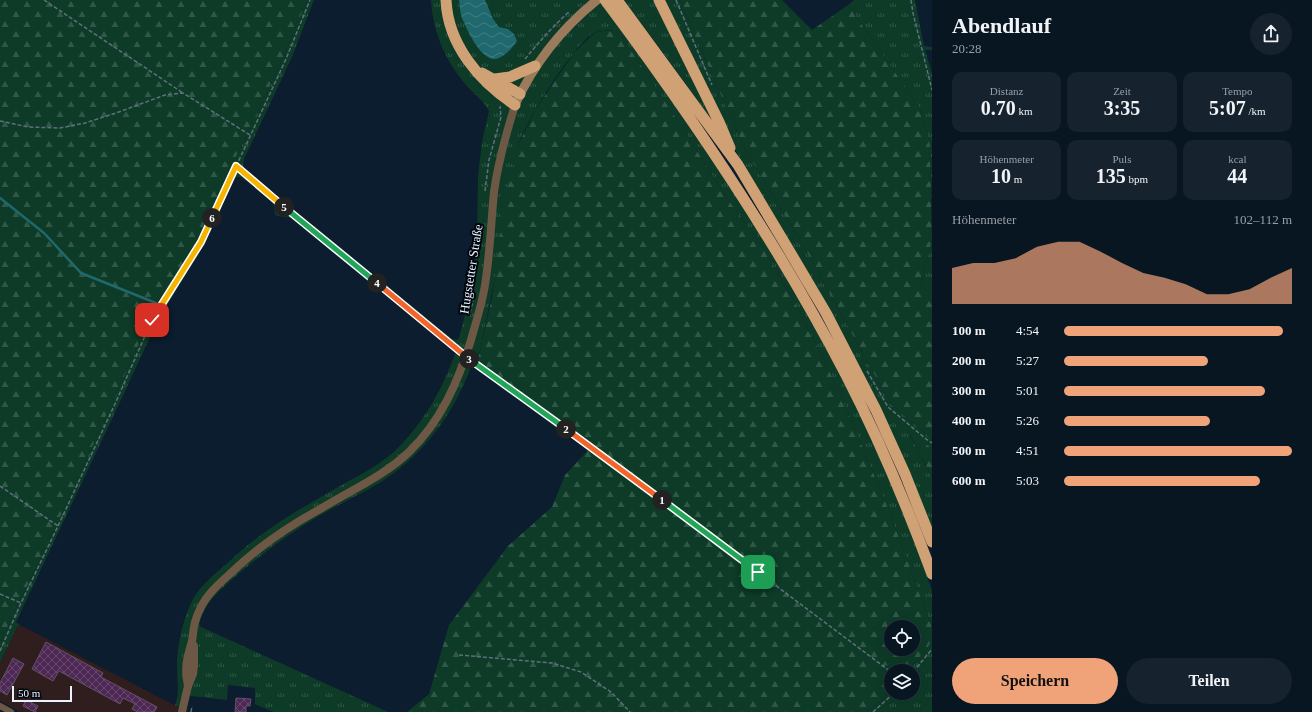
<!DOCTYPE html>
<html lang="de">
<meta charset="utf-8">
<style>
body{margin:0;font-family:Georgia,serif;background:#16232f;color:#f1f3f6;height:100vh;display:flex;flex-direction:column;font-size:15px;white-space:nowrap}
*{box-sizing:border-box;margin:0}
p{font-size:13px;color:#989fa5}
.icon{flex:none;width:22px;height:22px;fill:none;stroke:currentColor;stroke-width:2;stroke-linecap:round;stroke-linejoin:round}
.map{position:relative;flex:1;overflow:hidden}
.sheet{display:flex;flex-direction:column;background:#081622;width:380px}
.sheet>*{flex:none}
.tools{position:absolute;left:884px;top:620px;display:grid;gap:8px}
.tools a{display:grid;place-items:center;width:36px;height:36px;border-radius:50%;background:#081622;box-shadow:0 4px 16px #0002,0 0 0 1px #293540;font-size:20px}
.scale{position:absolute;left:12px;bottom:10px;width:60px;box-sizing:border-box;padding-left:4px;border:2px solid #e7f3ff;border-top:0;font-size:11px;line-height:14px;white-space:nowrap;color:#e7f3ff;-webkit-text-stroke:3px #02070e;paint-order:stroke}
.pin{position:absolute;display:grid;place-items:center;width:34px;height:34px;color:#fff;margin:-17px;border-radius:8px;box-shadow:0 2px 6px #0006}
.km{position:absolute;width:20px;height:20px;margin:-10px;border-radius:50%;background:#222;color:#fff;font-size:11px;line-height:20px;text-align:center}
.round{display:grid;place-items:center;flex:none;width:42px;height:42px;border-radius:21px;background:#16232f}
.summary{display:flex;align-items:center;justify-content:space-between;height:68px;padding:0 20px}
h1{font-size:22px;font-weight:700;line-height:30px}
.stats{display:grid;grid-template-columns:repeat(3,1fr);gap:6px;height:68px;padding:4px 20px}
.stats div{display:grid;align-content:center;border-radius:10px;background:#16232f;text-align:center}
.stats b{font-size:20px;font-weight:700}
.stats small{font-size:11px;font-weight:400}
.stats p{font-size:11px}
.chart{height:112px;padding:8px 20px}
.chart p{display:flex;justify-content:space-between}
.chart svg{width:100%;height:72px;margin-top:4px;fill:#f0a279;opacity:.7}
.button{display:flex;gap:8px;margin-top:auto;padding:8px 20px}
.button a{flex:1;height:46px;border-radius:24px;background:#f0a279;color:#111;font-size:16px;font-weight:700;line-height:46px;text-align:center}
.button a+a{background:#16232f;color:#f1f3f6}
ul{padding:0 20px;list-style:none;font-size:13px}
li{display:grid;grid-template-columns:64px 48px 1fr;align-items:center;height:30px}
li i{height:10px;border-radius:5px;background:#f0a279}
main{display:flex;flex:1;min-height:0}
.map>svg:first-child{display:block}
.commercial{fill:#301d1d}
.grass{fill:url(#grass-tufts)}
.forest{fill:url(#forest-firs);fill-rule:evenodd}
.water{fill:url(#water-waves)}
.lines{fill:none;stroke-linecap:round;stroke-linejoin:round}
.stream{stroke:#1f696e;stroke-width:2.5}
.building{fill:url(#building-cross-hatch);stroke:#635167}
.path{stroke:#5f6f7e;stroke-width:1.5;stroke-dasharray:4 2;stroke-linecap:butt}
.minor{stroke:#6d5845;stroke-width:6}
.tertiary{stroke:#6d5845;stroke-width:8}
.secondary{stroke:#9c7b5c;stroke-width:9}
.trunk{stroke:#d0a175;stroke-width:11}
.split-1-casing{stroke:#fff;stroke-width:8}
.split-2-casing{stroke:#fff;stroke-width:8}
.split-3-casing{stroke:#fff;stroke-width:8}
.split-4-casing{stroke:#fff;stroke-width:8}
.split-5-casing{stroke:#fff;stroke-width:8}
.split-6-casing{stroke:#fff;stroke-width:8}
.split-7-casing{stroke:#fff;stroke-width:8}
.split-1{stroke:#22a559;stroke-width:5}
.split-2{stroke:#f0652b;stroke-width:5}
.split-3{stroke:#22a559;stroke-width:5}
.split-4{stroke:#f0652b;stroke-width:5}
.split-5{stroke:#22a559;stroke-width:5}
.split-6{stroke:#f5b400;stroke-width:5}
.split-7{stroke:#f5b400;stroke-width:5}
.labels{text-anchor:middle;dominant-baseline:central;stroke-width:4;stroke-linejoin:round;paint-order:stroke}
.street-label{font-size:13px;fill:#e7f3ff;stroke:#02070e}
</style>
<main>
<div class="map">
<svg width="932" height="712" viewBox="0 0 932 712">
<defs>
<pattern id="grass-tufts" width="24" height="20" patternUnits="userSpaceOnUse"><rect width="24" height="20" fill="#0d3b27"/><path d="M3 7l-1-3M5 7V3M7 7l1-3M15 17l-1-3M17 17v-4M19 17l1-3" fill="none" stroke="#305847"/></pattern>
<pattern id="forest-firs" width="22" height="20" patternUnits="userSpaceOnUse"><rect width="22" height="20" fill="#0d3b27"/><path d="M5 1l3.5 6h-7zM16 11l3.5 6h-7z" fill="#305847"/></pattern>
<pattern id="water-waves" width="16" height="10" patternUnits="userSpaceOnUse"><rect width="16" height="10" fill="#1f696e"/><path d="M0 5q4-4 8 0t8 0" fill="none" stroke="#407f84"/></pattern>
<pattern id="building-cross-hatch" width="8" height="8" patternUnits="userSpaceOnUse"><rect width="8" height="8" fill="#4d2855"/><path d="M0 0l8 8M0 8l8-8" fill="none" stroke="#67486e"/></pattern>
</defs>
<rect width="100%" height="100%" fill="#0b1d2e"/>
<path class="commercial" d="M20,625L180,708L179,712H20L0,701V663L17,627Z"/>
<path class="grass" d="M307,0H314L292,57L244,159L243,165L245,170L452,339L457,340L459,338L471,291L477,240L478,176L482,142L489,111C484,101 475,95 467,86C446,62 433,33 431,0H599L636,45L739,198L804,305L864,422L908,522L932,591V628L890,513L847,410L827,366L795,303L762,246L724,194L682,127L622,37C620,35 617,32 614,31C610,30 600,31 596,32C576,40 524,124 518,146C512,170 509,196 505,221C497,267 488,314 478,360L592,446L590,448L479,368L474,366L471,367C456,407 432,443 398,470C375,488 343,502 317,517C288,534 262,554 236,576C220,590 203,604 199,626L388,712H273L255,704V688L228,685L227,700L183,695L180,708L175,705C180,691 177,681 177,667C177,644 183,619 193,599C202,583 220,570 233,558C263,530 298,510 333,490C354,478 377,467 395,451C424,422 441,392 455,354V351L295,218L284,217L275,215L273,202L241,177H235L205,243L157,322L119,404L16,622L20,625L17,627L0,663V642L56,526L150,319L188,258L230,169L284,56Z
M624,0H655L717,130L683,80Z
M663,0H679L745,149L808,254L891,404L932,439V448L910,435L932,478V529L758,191L738,155Z
M854,0H915L924,46L932,47V50H925L932,73V206L930,145L920,108L848,5Z
M932,239V294L921,285Z
M932,639V712H867L891,692L913,693V671H902L909,670L927,649Z
M886,665L897,671H891V677L882,669Z"/>
<path class="forest" d="M0,0H307L284,56L230,169L188,258L150,319L56,526L0,642Z
M679,0H782L812,30L848,5L920,108L930,145L932,239L921,285L932,294V439L891,404L808,254L745,149Z
M604,31H615L622,37L682,127L724,194L762,246L795,303L827,366L847,410L890,513L932,628V639L927,649L909,670L897,671L886,665L882,669L891,677V692L867,712H407L429,694L449,625L508,546L552,507L565,475L592,446L478,360L492,297L505,200L518,145L536,109L558,76L574,53L585,42L596,32ZM891,627H913V649H891Z
M910,434L932,448V478Z"/>
<path class="water" d="M459,0H485L493,19L499,27L508,29L514,34L517,41C512,48 505,57 496,59C481,61 467,30 462,18C460,13 460,6 459,0Z"/>
<g class="lines">
<path class="stream" d="M0,198L44,233L81,273L156,303"/>
</g>
<path class="building" d="M46,642L103,673L101,677L157,707L154,712H138L132,709L135,704L123,698L120,704L59,671L53,681L32,669Z
M13,658L24,664L7,695L0,691V683Z
M236,698L251,699L250,706H246V712H235Z
M26,700L38,706L35,712L23,706Z"/>
<g class="lines">
<path class="path" d="M44,0L183,93
M676,0L712,85
M911,0L913,13L932,90
M525,59C539,42 553,26 570,11
M0,121L28,127L60,128L85,123L116,113L165,95L183,93L250,135
M236,167L459,351
M485,191L489,160L501,117L500,106
M470,313L474,296
M472,361L591,447L891,672
M867,371L888,407L926,439L932,443
M0,486L58,526
M0,594L21,603
M0,651L21,603L58,526L115,404L152,320L201,242L286,59L310,0
M459,655L552,663L581,672L611,692L630,712
M913,672L932,649
M191,712L192,706
M873,712L894,693"/>
<path class="minor" d="M0,706L11,712"/>
<path class="tertiary" d="M188,686C184,668 187,658 192,641C193,637 193,631 194,627C195,620 198,613 201,607C208,593 221,582 232,572C259,546 289,526 322,508C351,490 384,476 409,452C441,421 458,382 471,340C476,322 482,304 485,285C490,254 491,223 494,192C498,162 506,134 515,105
M182,712L188,686L193,674L194,665V647L192,642"/>
<path class="secondary" d="M515,105C534,63 561,29 597,0"/>
<path class="trunk" d="M446,0C448,45 479,81 515,105
M605,0C694,119 778,243 846,375C879,439 907,506 932,574
M617,0L738,165L787,247L826,313L876,410L905,474L932,542
M659,0L719,122L730,148
M482,73L520,94
M495,79L510,77L535,66"/>
</g>
<g class="lines">
<defs>
<path id="split-1" d="M662,500L758,572"/>
<path id="split-2" d="M566,429L662,500"/>
<path id="split-3" d="M469,359L566,429"/>
<path id="split-4" d="M377,283L469,359"/>
<path id="split-5" d="M284,207L377,283"/>
<path id="split-6" d="M212,218L236,166L284,207"/>
<path id="split-7" d="M152,320L201,242L212,218"/>
</defs>
<use href="#split-1" class="split-1-casing"/>
<use href="#split-2" class="split-2-casing"/>
<use href="#split-3" class="split-3-casing"/>
<use href="#split-4" class="split-4-casing"/>
<use href="#split-5" class="split-5-casing"/>
<use href="#split-6" class="split-6-casing"/>
<use href="#split-7" class="split-7-casing"/>
<use href="#split-1" class="split-1"/>
<use href="#split-2" class="split-2"/>
<use href="#split-3" class="split-3"/>
<use href="#split-4" class="split-4"/>
<use href="#split-5" class="split-5"/>
<use href="#split-6" class="split-6"/>
<use href="#split-7" class="split-7"/>
</g>
<g class="labels">
<g class="street-label">
<text transform="translate(471 269) rotate(-81)">Hugstetter Straße</text>
</g>
</g>
</svg>
<div class="tools">
<a><svg class="icon" aria-label="locate" viewBox="0 0 24 24"><circle cx="12" cy="12" r="6"/><path d="M12 2v4M12 18v4M2 12h4M18 12h4"/></svg></a>
<a><svg class="icon" aria-label="layers" viewBox="0 0 24 24"><path d="M12 4l9 5-9 5-9-5zM3 14l9 5 9-5"/></svg></a>
</div>
<div class="scale">50 m</div>
<div class="pin" style="left:758px;top:572px;background:#1e9e55"><svg class="icon" aria-label="arrive" viewBox="0 0 24 24"><path d="M6 21V4h12l-3 4 3 4H6"/></svg></div>
<div class="pin" style="left:152px;top:320px;background:#d93025"><svg class="icon" aria-label="check" viewBox="0 0 24 24"><path d="M5 12l5 5 9-10"/></svg></div>
<b class="km" style="left:662px;top:500px">1</b>
<b class="km" style="left:566px;top:429px">2</b>
<b class="km" style="left:469px;top:359px">3</b>
<b class="km" style="left:377px;top:283px">4</b>
<b class="km" style="left:284px;top:207px">5</b>
<b class="km" style="left:212px;top:218px">6</b>
</div>
<section class="sheet">
<div class="summary"><div><h1>Abendlauf</h1><p>20:28</p></div><a class="round"><svg class="icon" aria-label="share" viewBox="0 0 24 24"><path d="M12 15V3M7 8l5-5 5 5M5 13v7h14v-7"/></svg></a></div>
<div class="stats">
<div><p>Distanz</p><b>0.70<small> km</small></b></div>
<div><p>Zeit</p><b>3:35</b></div>
<div><p>Tempo</p><b>5:07<small> /km</small></b></div>
</div>
<div class="stats">
<div><p>Höhenmeter</p><b>10<small> m</small></b></div>
<div><p>Puls</p><b>135<small> bpm</small></b></div>
<div><p>kcal</p><b>44</b></div>
</div>
<div class="chart"><p><span>Höhenmeter</span>102–112 m</p>
<svg viewBox="0 0 160 44" preserveAspectRatio="none"><path d="M0 44V22L10 19L20 19L30 16L40 9L50 6L60 6L70 12L80 19L90 25L100 28L110 32L120 38L130 38L140 35L150 28L160 22V44z"/></svg>
</div>
<ul>
<li><b>100 m</b>4:54<i style="width:96%"></i></li>
<li><b>200 m</b>5:27<i style="width:63%"></i></li>
<li><b>300 m</b>5:01<i style="width:88%"></i></li>
<li><b>400 m</b>5:26<i style="width:64%"></i></li>
<li><b>500 m</b>4:51<i style="width:100%"></i></li>
<li><b>600 m</b>5:03<i style="width:86%"></i></li>
</ul>
<div class="button"><a>Speichern</a><a>Teilen</a></div>
</section>
</main>
